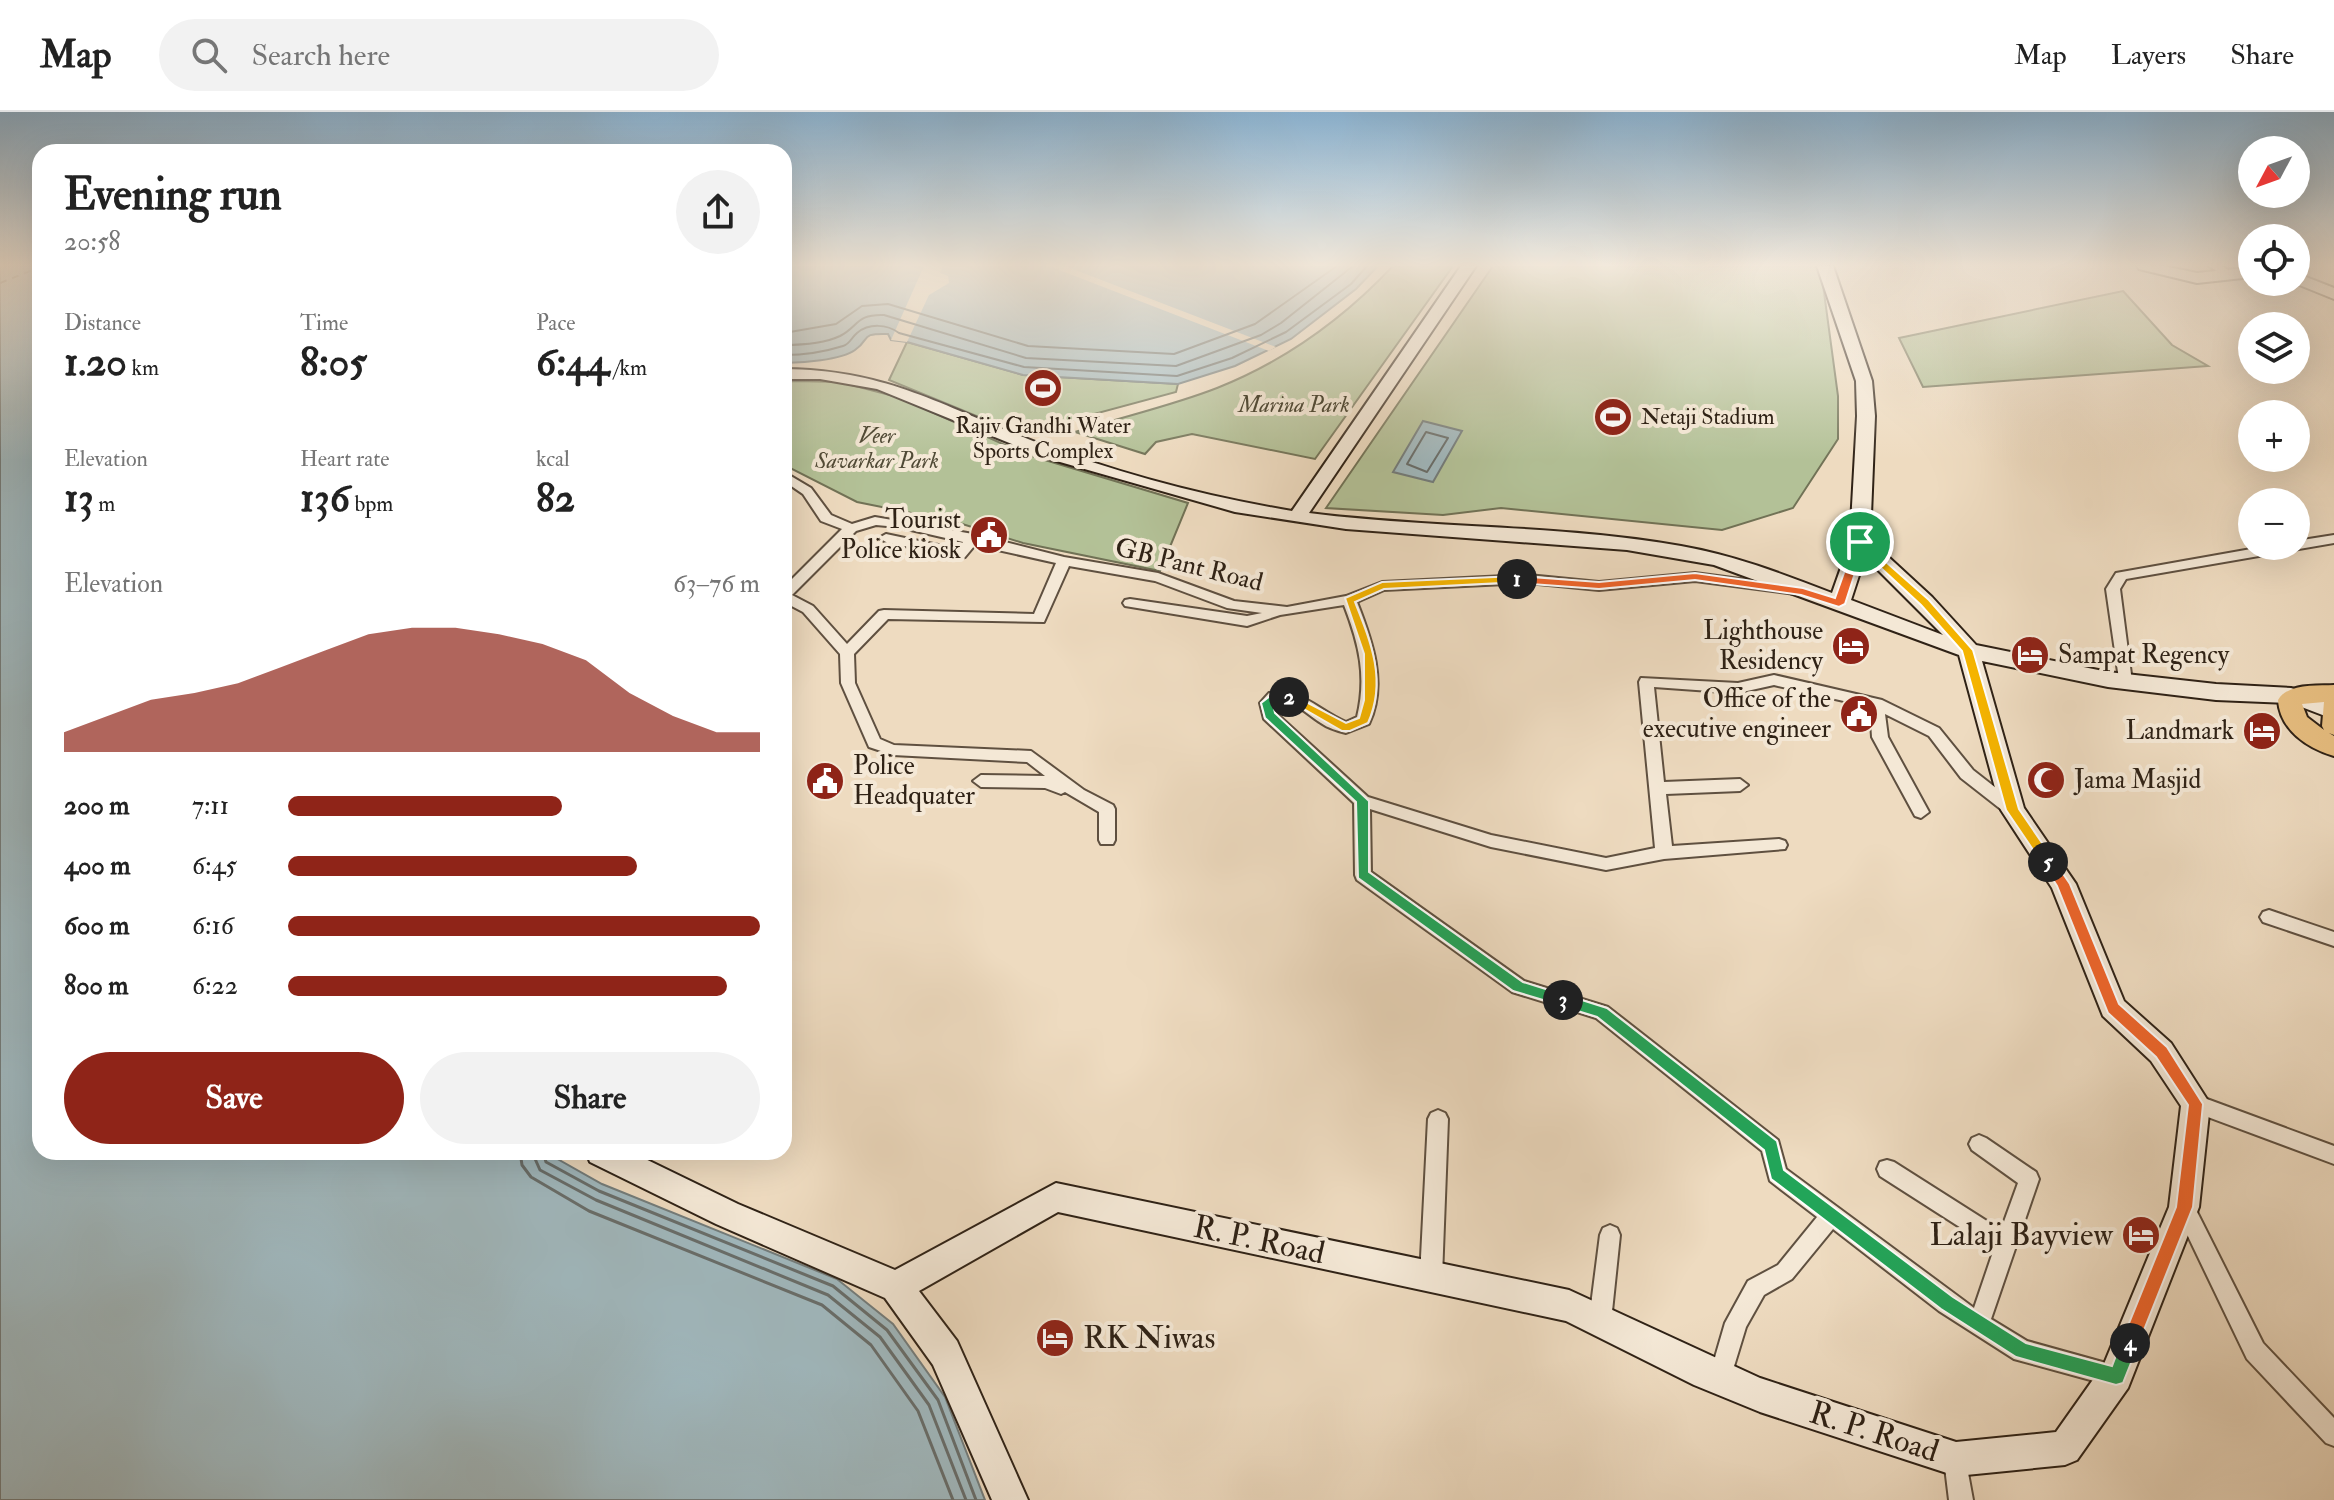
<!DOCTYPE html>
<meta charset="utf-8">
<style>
body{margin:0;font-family:"IM FELL Double Pica",serif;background:#f2f2f2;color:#222;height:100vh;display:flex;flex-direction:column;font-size:30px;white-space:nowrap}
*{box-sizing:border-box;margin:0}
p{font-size:26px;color:#767676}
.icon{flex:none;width:44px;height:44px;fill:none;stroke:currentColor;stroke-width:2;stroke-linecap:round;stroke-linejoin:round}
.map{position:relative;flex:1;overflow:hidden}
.drawer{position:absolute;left:32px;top:32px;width:760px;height:1016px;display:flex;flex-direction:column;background:#fff;border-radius:24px;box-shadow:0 8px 32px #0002}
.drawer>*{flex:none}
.needle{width:52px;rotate:229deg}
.buttons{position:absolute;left:2238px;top:24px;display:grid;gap:16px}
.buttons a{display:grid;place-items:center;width:72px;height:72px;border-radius:50%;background:#fff;box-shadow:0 8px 32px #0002;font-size:40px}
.pin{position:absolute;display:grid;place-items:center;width:68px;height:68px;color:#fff;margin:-34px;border:4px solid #fff;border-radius:50%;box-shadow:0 2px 8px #0007}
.km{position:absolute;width:40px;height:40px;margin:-20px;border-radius:50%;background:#222;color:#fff;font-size:22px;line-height:40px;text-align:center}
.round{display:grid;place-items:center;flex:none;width:84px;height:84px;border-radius:42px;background:#f2f2f2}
.overview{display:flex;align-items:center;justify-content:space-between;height:136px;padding:0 32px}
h1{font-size:44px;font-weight:700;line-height:60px}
.stats{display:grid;grid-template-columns:repeat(3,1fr);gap:12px;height:136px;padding:8px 32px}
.stats div{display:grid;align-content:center}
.stats b{font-size:40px;font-weight:700}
.stats small{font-size:22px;font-weight:400}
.stats p{font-size:22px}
.chart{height:224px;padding:16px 32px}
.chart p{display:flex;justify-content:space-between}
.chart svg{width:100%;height:144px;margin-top:8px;fill:#8f2418;opacity:.7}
.button{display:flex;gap:16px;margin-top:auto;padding:16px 32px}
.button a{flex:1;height:92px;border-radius:48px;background:#8f2418;color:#fff;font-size:32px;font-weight:700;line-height:92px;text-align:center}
.button a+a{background:#f2f2f2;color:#222}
ul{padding:0 32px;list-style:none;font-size:26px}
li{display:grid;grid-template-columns:128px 96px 1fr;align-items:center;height:60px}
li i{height:20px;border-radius:10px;background:#8f2418}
header{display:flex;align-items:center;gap:48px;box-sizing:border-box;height:112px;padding:0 40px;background:#fff;border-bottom:2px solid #e0e0e0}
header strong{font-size:38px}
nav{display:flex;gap:44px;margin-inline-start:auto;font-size:28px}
.search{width:560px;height:72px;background:#f2f2f2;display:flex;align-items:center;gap:20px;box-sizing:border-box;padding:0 28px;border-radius:44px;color:#767676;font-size:30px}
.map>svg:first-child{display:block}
.green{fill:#b3c197;stroke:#717256;stroke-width:2}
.water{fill:#a0b8be;stroke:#737c7b;stroke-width:2}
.pier{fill:#eedbc0}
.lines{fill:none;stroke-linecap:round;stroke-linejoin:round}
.shore-far1{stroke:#686d6a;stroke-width:2}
.shore{stroke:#686d6a;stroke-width:3}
.ferry{stroke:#514f48;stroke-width:2;stroke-dasharray:7 6;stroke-linecap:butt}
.street-casing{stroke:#5f5040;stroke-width:4}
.secondary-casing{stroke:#2f2216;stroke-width:4}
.primary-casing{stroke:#2f2216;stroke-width:4}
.street{fill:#f4e8d6;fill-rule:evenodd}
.secondary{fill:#f4e8d6;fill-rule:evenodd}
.primary{fill:#e7be80;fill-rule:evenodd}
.split-1{fill:#f0652b;stroke:#fff;stroke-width:2}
.split-2{fill:#f5b400;stroke:#fff;stroke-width:2}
.split-3{fill:#22a559;stroke:#fff;stroke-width:2}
.split-4{fill:#22a559;stroke:#fff;stroke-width:2}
.split-5{fill:#f0652b;stroke:#fff;stroke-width:2}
.split-6{fill:#f5b400;stroke:#fff;stroke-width:2}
.labels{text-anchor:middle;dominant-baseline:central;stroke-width:8;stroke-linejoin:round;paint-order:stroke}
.far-park-label{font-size:22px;font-style:italic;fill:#504a36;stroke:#f4e8d6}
.far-poi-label{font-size:22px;fill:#2f2216;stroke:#f4e8d6;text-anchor:start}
.poi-label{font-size:26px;fill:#2f2216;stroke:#f4e8d6;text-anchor:end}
.street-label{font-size:26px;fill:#2f2216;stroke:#f4e8d6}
.near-poi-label{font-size:32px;fill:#2f2216;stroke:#f4e8d6;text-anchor:end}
.near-street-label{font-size:32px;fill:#2f2216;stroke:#f4e8d6}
</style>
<header>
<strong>Map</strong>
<div class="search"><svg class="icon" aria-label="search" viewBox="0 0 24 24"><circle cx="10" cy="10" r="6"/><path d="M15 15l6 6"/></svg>Search here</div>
<nav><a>Map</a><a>Layers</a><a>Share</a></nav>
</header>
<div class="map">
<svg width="2334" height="1388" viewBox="0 0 2334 1388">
<rect width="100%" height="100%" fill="#eedbc0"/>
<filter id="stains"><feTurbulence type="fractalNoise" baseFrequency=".0025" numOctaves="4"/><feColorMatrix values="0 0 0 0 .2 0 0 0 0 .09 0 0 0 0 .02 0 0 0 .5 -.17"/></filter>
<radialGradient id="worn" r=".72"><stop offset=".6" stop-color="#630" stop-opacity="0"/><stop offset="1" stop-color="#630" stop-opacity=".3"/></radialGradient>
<path class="green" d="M1393,154H1453L1315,347L1192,322L1156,330L1145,342L1075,320C1121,305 1171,294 1217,276C1285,249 1343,207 1393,154Z
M1493,154H1817L1821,158L1838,284V327L1793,396L1722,418L1501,396L1443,403L1326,396Z
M2123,179L2172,233L2208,254L1923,275L1899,226Z
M907,230L1023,263L1178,272L1176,280L1020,322L889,268Z
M796,269L840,270L901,286L1025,342L1188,391L1160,459L1023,431L956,410L857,390L784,353V270Z"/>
<path class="water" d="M0,154H40V1040H545L602,1072L837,1167L893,1212L945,1285L985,1388H0Z
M784,154H1378L1356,177L1291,227L1235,254L1178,272L1023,263L907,230L891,228L888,222C859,221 871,227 855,238C841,248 801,251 784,251Z
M1423,309L1462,319L1433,370L1393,360Z"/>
<path class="pier" d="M924,154H943L940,161L948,164L949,171L929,183L907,230L891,228Z
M1049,154H1065L1276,235L1269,239Z"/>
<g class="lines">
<path class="shore-far1" d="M784,221L836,212L862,194L888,192L1028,234L1174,242L1255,212L1337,154
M784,233C802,233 823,232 840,224C859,214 856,202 884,203L1026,246L1176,254L1261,223L1281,211L1353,154
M784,243C804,243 824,240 843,234C850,232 851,226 857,221C869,211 887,212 899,221L1024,255L1177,264L1232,246L1286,220L1351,172L1367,154
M1426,320L1448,326L1427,360L1407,352Z"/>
<path class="shore" d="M520,1040L522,1053L531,1065L589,1099L822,1193L871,1233L918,1299L953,1388
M532,1040L540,1058L596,1088L828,1183L880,1225L929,1293L966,1388
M543,1040L546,1050L599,1079L833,1174L887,1218L938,1288L976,1388"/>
<path class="ferry" d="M0,171L40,155"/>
<defs>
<path id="street" d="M2209,154H2222L2234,162L2225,164Z
M784,360L811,376L831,403L852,412L875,405L973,422L1064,445L1158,461L1234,489L1287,495L1346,484L1382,470L1528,463L1599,470L1695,461L1800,475L1802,478L1795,482L1695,469L1599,478L1528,471L1384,478L1357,490C1372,528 1388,572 1369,612L1346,621C1338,619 1328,616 1321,611C1306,602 1293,585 1275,593L1276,601L1368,685L1491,723L1606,746L1655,736L1639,570L1641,566L1738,571L1774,563L1882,588L1939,616L1973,658L2019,694L2021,698L2019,702H2007L1961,666L1929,624L1885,602L1888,625L1929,700L1921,706L1915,704L1872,625L1870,595L1774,573L1738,581L1654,575L1664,670L1740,667L1748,673L1740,679L1666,682L1672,734L1779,727L1785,729L1787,733L1785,737L1664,747L1606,758L1491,735L1370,697L1371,760L1524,869L1608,895L1778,1028L1786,1057L1974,1196L1994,1137L1880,1064L1877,1057L1880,1050L1887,1048L1894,1050L2001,1118L2018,1071L1972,1038L1969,1032L1972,1026L1979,1023L1986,1026L2036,1060L2039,1067L1991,1207L2027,1229L2124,1256L2127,1264L2124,1272L2116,1275L2014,1247L1939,1199L1833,1117L1792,1167L1764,1183L1746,1215L1728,1274L1720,1277L1712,1274L1709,1266L1725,1211L1748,1169L1778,1153L1817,1105L1770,1069L1762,1039L1596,906L1512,880L1357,768L1355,763L1354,691L1264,607L1260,591L1269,581C1300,574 1319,599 1346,610L1357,605C1367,564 1359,532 1344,493L1280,503L1247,514L1125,494L1123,491L1125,488L1130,487L1247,504L1262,501L1227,496L1155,469L1069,454L1044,510L888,507L854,542L855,571L880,627L894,633L1031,639L1084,678L1113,693L1115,697V728L1113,732H1101L1099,728V700L1065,680L1061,682L1045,676L981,675L973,669L981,663L1045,664L1027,650L893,643L869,635L841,571L840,542L803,500L784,490V475L842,417L821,409L803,382L784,369ZM876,413L898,415L963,430L957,437L886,422L879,426L886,430L960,446L965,445L975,433L1056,451L1034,502L884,498L879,499L847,532L813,494L792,483L856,419Z
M2334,423V431L2126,467L2120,477L2132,570L2130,574H2120L2106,477L2116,461L2268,434H2296V429Z
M2269,798L2334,820V834L2263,810L2260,805L2263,800Z
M2196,983L2334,1034V1052L2189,998L2186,992L2189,986Z
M1438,998L1445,1001L1448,1007L1442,1165L1438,1172L1431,1175L1424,1172L1420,1165L1428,1007L1431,1001Z
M2184,1085L2191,1088L2263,1231L2334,1306V1334L2326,1331L2247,1247L2174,1095L2177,1088Z
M1610,1113L1617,1116L1620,1123L1611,1209L1608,1217L1600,1220L1592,1217L1589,1209L1600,1123L1603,1116Z
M1956,1335L1964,1339L1973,1388H1949L1944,1347L1948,1339Z"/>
<path id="secondary" d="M1461,154H1476L1309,401C1433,417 1558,412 1681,434C1733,443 1783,462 1832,481L1850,430L1857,304L1856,269L1817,154H1833L1872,269L1875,304L1870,428L1932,485L1976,533L2108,560L2216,572L2291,576L2334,590L2333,607L2291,591L2216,588L2108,575L1982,549L2024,696L2076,772L2124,889L2171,931L2210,992L2199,1095L2128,1276L2077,1348L2065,1353L1956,1364L1760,1300L1694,1273L1566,1209L1058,1100L919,1179L957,1229L1028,1388H992L933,1253L885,1186L716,1112L590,1050L586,1040H631L738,1092L895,1158L1056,1071L1569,1178L1760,1266L1956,1330L2056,1320L2104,1252L2169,1095L2181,994L2151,949L2103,904L2052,776L2001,698L1959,543L1714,453L1627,438L1346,417L1235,400L1046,346L877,277L820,267H784V257C888,258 941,294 1033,329C1116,361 1204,384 1292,399ZM1865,445L1943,523L1851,488Z
M2137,154H2164L2197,161L2252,155V165L2197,171L2139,157Z
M2296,161L2334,176V187L2292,170H2296Z"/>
<path id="primary" d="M2334,573V623L2329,621L2334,624V644C2307,636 2280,618 2278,588C2288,571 2316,574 2334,573ZM2324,590L2322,614L2324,618L2307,605L2302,592Z"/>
</defs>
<use href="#street" class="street-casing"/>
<use href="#secondary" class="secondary-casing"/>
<use href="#primary" class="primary-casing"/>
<use href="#street" class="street"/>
<use href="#secondary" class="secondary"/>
<use href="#primary" class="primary"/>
</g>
<linearGradient id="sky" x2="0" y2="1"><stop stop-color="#8bb6d7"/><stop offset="0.44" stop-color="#f7efe3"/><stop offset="1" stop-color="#f7efe3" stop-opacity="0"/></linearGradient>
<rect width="2334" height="348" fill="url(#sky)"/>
<path class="split-1" d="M1860,427L1865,430L1845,492L1839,495L1801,483L1695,468L1599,477L1517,471L1511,467L1517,464L1599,470L1695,461L1803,476L1835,486L1855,430Z"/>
<path class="split-2" d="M1517,464L1521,465V470L1384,477L1355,490C1371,530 1387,569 1368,611L1350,619H1342L1283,585L1293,583L1346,611L1359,606L1364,588V542L1345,486L1382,470Z"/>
<path class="split-3" d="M1274,581L1293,583V588L1273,592L1275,601L1369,689V760L1523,870L1568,884V893L1563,894L1513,879L1358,766L1356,690L1265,606L1261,591Z"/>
<path class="split-4" d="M1563,882L1607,896L1777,1029L1784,1058L1953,1185L2026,1231L2112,1254L2123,1225L2130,1222L2136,1225L2139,1231L2123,1271L2116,1273L2016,1245L1941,1197L1771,1067L1764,1038L1597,905L1558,893V884Z"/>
<path class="split-5" d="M2048,745L2053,747L2070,772L2119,892L2167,935L2203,992L2193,1095L2136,1238L2130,1240L2123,1238L2121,1231L2176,1095L2188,993L2156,945L2108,901L2057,774L2042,750Z"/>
<path class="split-6" d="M1860,427L1929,488L1973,538L2019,697L2053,747V754H2044L2006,698L1962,539L1921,493L1856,433L1855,430Z"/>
<defs>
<symbol id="stadium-disc" viewBox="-11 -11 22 22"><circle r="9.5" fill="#8f2418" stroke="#f4e8d6"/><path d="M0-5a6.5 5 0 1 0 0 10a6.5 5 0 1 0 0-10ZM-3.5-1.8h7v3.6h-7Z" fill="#fff"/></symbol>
<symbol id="civic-disc" viewBox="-11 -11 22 22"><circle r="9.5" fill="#8f2418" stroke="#f4e8d6"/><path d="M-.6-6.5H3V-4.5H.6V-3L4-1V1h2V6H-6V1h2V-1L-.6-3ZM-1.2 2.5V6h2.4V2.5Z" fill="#fff"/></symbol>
<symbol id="hotel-disc" viewBox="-11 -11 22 22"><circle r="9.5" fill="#8f2418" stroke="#f4e8d6"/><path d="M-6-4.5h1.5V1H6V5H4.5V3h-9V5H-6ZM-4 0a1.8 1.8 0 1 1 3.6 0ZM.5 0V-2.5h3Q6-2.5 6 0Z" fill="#fff"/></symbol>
<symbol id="mosque-disc" viewBox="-11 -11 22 22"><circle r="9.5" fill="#8f2418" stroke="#f4e8d6"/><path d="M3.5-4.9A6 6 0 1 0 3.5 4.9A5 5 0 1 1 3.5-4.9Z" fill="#fff"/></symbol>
</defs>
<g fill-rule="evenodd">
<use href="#stadium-disc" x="1021" y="254" width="44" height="44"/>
<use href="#stadium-disc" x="1591" y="283" width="44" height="44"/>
<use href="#civic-disc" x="967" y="401" width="44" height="44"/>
<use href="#hotel-disc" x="1829" y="512" width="44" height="44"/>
<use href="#hotel-disc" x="2008" y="521" width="44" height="44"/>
<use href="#civic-disc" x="1837" y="580" width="44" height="44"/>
<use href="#hotel-disc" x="2240" y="597" width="44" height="44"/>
<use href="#mosque-disc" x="2024" y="646" width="44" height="44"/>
<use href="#civic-disc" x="803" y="647" width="44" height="44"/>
<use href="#hotel-disc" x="2119" y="1101" width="44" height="44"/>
<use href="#hotel-disc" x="1033" y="1204" width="44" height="44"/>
</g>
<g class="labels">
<g class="far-park-label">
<text x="1294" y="293">Marina Park</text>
<text x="877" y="324">Veer<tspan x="877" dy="25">Savarkar Park</tspan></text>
</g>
<g class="far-poi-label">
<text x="1641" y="305">Netaji Stadium</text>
<text x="1043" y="314" text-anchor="middle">Rajiv Gandhi Water<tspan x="1043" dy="25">Sports Complex</tspan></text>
</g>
<g class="poi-label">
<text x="961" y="408">Tourist<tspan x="961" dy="30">Police kiosk</tspan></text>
<text x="1823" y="519">Lighthouse<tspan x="1823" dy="30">Residency</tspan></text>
<text x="2058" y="543" text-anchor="start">Sampat Regency</text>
<text x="1831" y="587">Office of the<tspan x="1831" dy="30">executive engineer</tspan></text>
<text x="2234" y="619">Landmark</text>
<text x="853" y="654" text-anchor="start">Police<tspan x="853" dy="30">Headquater</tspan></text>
<text x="2074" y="668" text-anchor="start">Jama Masjid</text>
</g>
<g class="street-label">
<text transform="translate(1189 453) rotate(14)">GB Pant Road</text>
</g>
<g class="near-poi-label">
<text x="2113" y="1123">Lalaji Bayview</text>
<text x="1083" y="1226" text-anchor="start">RK Niwas</text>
</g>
<g class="near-street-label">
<text transform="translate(1259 1128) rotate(12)">R. P. Road</text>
<text transform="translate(1874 1320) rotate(18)">R. P. Road</text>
</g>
</g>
<rect width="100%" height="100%" filter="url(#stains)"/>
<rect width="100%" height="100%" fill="url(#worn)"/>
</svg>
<div class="buttons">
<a><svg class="needle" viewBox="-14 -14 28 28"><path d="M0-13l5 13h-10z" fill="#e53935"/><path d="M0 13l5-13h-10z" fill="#767676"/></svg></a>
<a><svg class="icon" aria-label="locate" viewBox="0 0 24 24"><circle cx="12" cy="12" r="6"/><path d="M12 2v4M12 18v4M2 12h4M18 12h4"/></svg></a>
<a><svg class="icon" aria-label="layers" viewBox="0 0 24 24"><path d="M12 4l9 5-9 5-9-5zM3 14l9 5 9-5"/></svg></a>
<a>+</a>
<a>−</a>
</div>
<div class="pin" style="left:1860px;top:430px;background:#1e9e55"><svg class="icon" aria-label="arrive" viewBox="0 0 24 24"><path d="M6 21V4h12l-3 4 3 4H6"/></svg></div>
<b class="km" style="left:1517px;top:467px">1</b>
<b class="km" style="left:1289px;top:585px">2</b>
<b class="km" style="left:1563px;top:888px">3</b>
<b class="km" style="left:2130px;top:1231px">4</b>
<b class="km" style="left:2048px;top:750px">5</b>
<section class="drawer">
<div class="overview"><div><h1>Evening run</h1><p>20:58</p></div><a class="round"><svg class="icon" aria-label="share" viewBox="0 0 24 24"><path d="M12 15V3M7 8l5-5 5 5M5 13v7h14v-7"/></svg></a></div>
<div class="stats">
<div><p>Distance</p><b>1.20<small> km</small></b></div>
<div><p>Time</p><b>8:05</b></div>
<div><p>Pace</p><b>6:44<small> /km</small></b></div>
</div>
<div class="stats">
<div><p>Elevation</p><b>13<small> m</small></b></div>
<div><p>Heart rate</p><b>136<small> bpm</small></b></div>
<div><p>kcal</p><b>82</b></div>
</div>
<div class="chart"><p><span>Elevation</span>63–76 m</p>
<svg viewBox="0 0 160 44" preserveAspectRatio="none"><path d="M0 44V38L10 33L20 28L30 26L40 23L50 18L60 13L70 8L80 6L90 6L100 8L110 11L120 16L130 26L140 33L150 38L160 38V44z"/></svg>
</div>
<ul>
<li><b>200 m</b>7:11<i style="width:58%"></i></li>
<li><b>400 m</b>6:45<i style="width:74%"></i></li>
<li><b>600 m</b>6:16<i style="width:100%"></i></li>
<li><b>800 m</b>6:22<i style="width:93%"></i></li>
</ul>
<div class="button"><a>Save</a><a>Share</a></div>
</section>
</div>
